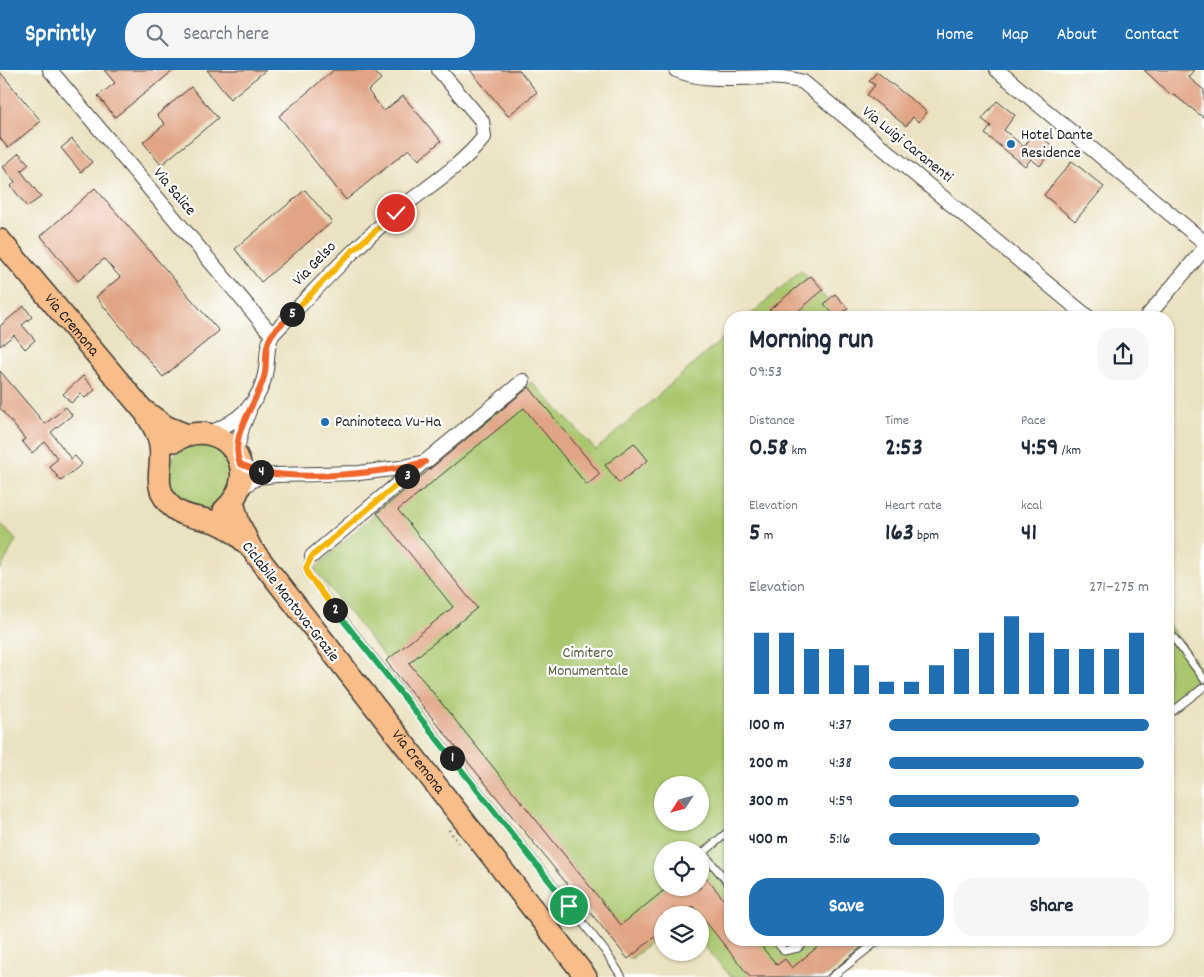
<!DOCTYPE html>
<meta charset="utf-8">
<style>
body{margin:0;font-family:Dekko,sans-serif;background:#f6f6f7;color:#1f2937;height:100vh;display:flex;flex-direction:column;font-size:19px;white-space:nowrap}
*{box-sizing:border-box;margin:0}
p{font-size:16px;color:#747a83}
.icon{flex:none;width:28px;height:28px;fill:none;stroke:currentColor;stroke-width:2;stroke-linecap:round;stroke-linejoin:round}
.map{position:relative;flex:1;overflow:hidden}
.drawer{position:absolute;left:724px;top:241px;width:450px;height:635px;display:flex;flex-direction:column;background:#fff;border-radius:20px;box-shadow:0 1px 4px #0004}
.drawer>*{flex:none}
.needle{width:32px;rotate:234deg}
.tools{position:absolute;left:654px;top:706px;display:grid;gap:10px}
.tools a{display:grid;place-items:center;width:55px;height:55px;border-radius:50%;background:#fff;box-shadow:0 1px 4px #0004;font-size:25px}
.pin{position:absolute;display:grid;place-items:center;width:42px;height:42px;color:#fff;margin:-21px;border:2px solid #fff;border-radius:50%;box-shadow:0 1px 5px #0007}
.km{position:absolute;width:25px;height:25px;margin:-12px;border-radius:50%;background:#222;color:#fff;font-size:14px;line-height:25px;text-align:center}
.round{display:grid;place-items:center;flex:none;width:52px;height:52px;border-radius:20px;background:#f6f6f7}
.head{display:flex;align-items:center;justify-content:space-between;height:85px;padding:0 25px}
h1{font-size:28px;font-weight:800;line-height:38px}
.metrics{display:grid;grid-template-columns:repeat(3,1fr);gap:8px;height:85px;padding:5px 25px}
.metrics div{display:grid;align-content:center}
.metrics b{font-size:25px;font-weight:800}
.metrics small{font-size:14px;font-weight:400}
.metrics p{font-size:14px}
.chart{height:140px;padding:10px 25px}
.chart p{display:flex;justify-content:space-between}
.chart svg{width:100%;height:90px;margin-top:5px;stroke:#1f6fb2;stroke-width:6}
.action{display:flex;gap:10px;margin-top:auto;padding:10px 25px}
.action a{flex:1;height:58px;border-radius:20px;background:#1f6fb2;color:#fff;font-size:20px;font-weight:800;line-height:58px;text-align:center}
.action a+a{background:#f6f6f7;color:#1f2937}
ul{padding:0 25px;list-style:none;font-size:16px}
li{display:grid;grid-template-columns:80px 60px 1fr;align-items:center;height:38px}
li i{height:12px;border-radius:6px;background:#1f6fb2}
header{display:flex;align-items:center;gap:30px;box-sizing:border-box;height:70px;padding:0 25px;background:#1f6fb2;color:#fff}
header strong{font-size:24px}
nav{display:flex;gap:28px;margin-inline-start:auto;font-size:18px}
.search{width:350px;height:45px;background:#f6f6f7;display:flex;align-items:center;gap:12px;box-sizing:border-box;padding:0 18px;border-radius:20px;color:#747a83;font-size:19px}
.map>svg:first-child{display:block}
.green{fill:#aac76e;stroke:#637245;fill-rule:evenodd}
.building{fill:#e1a585}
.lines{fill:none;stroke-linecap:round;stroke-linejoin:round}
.service-casing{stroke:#3b3a35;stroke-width:9}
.minor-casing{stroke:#3b3a35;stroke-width:16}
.primary-casing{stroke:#3b3a35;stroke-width:24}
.path{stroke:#3b3a35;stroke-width:2.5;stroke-dasharray:1 4;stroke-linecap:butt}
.service{stroke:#fff;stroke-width:7}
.minor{stroke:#fff;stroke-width:14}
.primary{stroke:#f8bd88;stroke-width:21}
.split-1-casing{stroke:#fff;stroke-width:10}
.split-2-casing{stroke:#fff;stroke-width:10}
.split-3-casing{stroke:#fff;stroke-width:10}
.split-4-casing{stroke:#fff;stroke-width:10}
.split-5-casing{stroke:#fff;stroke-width:10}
.split-6-casing{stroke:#fff;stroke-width:10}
.split-1{stroke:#22a559;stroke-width:6}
.split-2{stroke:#22a559;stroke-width:6}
.split-3{stroke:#f5b400;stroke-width:6}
.split-4{stroke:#f0652b;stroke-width:6}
.split-5{stroke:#f0652b;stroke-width:6}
.split-6{stroke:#f5b400;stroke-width:6}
.poi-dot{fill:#1f6fb2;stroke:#fff;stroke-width:2}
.labels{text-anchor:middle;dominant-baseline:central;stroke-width:4.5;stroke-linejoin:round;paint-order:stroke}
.poi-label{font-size:16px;fill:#1c1c1c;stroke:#fff;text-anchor:start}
.street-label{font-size:16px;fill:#1c1c1c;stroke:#fff}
.park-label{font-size:16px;fill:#55603d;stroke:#fff}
</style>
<header>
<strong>Sprintly</strong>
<div class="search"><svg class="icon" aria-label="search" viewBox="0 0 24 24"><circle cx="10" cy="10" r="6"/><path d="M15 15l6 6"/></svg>Search here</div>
<nav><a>Home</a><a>Map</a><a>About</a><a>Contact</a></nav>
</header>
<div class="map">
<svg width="1204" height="907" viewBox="0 0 1204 907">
<rect width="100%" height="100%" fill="#fff"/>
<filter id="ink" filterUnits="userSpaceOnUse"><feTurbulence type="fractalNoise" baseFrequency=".02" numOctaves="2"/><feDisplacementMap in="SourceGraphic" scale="10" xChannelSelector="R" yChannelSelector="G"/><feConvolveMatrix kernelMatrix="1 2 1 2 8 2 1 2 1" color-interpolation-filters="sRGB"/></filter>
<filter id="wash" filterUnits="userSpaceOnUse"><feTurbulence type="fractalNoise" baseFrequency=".0096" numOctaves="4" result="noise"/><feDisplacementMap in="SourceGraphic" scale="20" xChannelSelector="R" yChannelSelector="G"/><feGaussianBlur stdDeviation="1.12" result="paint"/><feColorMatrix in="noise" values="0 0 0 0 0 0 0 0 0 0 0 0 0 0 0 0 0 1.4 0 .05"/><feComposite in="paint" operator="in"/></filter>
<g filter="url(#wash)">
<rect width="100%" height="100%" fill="#ebe2c1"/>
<path class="green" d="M801,200L842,247L747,248Z
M730,262V870H871L825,907H731L700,871V845H662V864L631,889L402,595L388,591L314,499L381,438L532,312L596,380ZM662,715H700V752H662ZM662,780H700V818H662Z
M202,372L223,379L235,409L217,436L206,439L184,434L176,427L170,418L169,396L174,386L182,378Z
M0,453L16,470L0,500Z
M1168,553L1204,604V611L1168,639Z"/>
<g id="blocks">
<path class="building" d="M104,0H174L115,47L98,26L115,13Z
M207,0H266L230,29Z
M334,0H373L381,9L368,21L384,41L403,26L441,71L419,90L409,79L346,130L279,46Z
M470,0H519L537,22L508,46Z
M1144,0H1194L1188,7L1204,20V48L1173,24L1172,26Z
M0,2L41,51L8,78L0,68Z
M877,2L927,42L919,52L913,47L906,56L867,25L875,15L869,11Z
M191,17L218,48L161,95L143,72L165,54L157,45Z
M997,31L1015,45L1004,60L1024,77L1035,62L1054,77L1040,96L1031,89L1025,96L985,64L991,56L982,49Z
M72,69L92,92L81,102L61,78Z
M19,83L29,94L21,101L41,127L27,137L11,116L15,112L3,97Z
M1072,91L1104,117L1075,151L1044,125Z
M95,118L219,261L163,307L96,227L120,207L104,189L78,211L41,166Z
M305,120L332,152L261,212L235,179Z
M811,206L823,220L790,248H776L769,240Z
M835,224L848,238L837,248L824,234Z
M24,236L32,247L22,255L35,270L25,279L14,265L0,276V256Z
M0,301L45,354L66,337L72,345L51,362L71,389L75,386L82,394L61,411L49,396L58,389L45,372L32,383L22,371L25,369L0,338Z
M83,306L95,320L85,328L81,324L71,333L63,324Z
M529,317L600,404L587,415L524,338L398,440L477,538L409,593L621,855L667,818H700V800L730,837V870H756L777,895L785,889L792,898L826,870H870L825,907H750L693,836L682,845H662V861L628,889L386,591L453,537L377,443Z
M634,373L648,390L619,413L605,395Z"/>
</g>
</g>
<g filter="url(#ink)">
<use href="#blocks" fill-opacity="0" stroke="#3b3a35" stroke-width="1"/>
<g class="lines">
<defs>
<path id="service" d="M312,486L306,498L309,506L605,881L622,907
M1168,560L1204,609
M1168,645L1204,617
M730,760L703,783L730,815
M775,870L784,881L798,878L808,870
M832,907L879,870"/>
<path id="minor" d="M50,0L272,265
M676,0C716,17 762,0 803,12L1089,248
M997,0L1204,172
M1146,248L1204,179
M207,364C238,352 261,334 266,299C268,287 266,278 272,265C311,224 350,182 394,144C423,119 460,98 484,67L482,51L439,0
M236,383L242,358L249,341
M240,419L258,407L276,405L359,403L400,398L425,392L523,311
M312,486L420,395"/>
<g id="primary">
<path id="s1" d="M0,170L143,340L167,357L187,365"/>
<path d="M146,344C152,354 159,364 160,375C164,399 150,416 172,437C185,449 206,447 222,455C231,459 239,467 246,473"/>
<path d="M175,371C223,342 267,402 224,440"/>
<path id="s2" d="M233,432L239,453L251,478L586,907"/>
</g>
</defs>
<use href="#service" class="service-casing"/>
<use href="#minor" class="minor-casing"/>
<use href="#primary" class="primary-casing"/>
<path class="path" d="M449,760L461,776"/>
<use href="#service" class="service"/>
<use href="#minor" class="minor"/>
<use href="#primary" class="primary"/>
</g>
</g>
<g class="lines" filter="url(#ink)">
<defs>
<path id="split-1" d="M452,688L569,836"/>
<path id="split-2" d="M335,540L452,688"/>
<path id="split-3" d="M335,540L309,506L306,498L312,486L407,406"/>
<path id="split-4" d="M261,402C308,410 379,404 425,392L407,406"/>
<path id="split-5" d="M261,402L240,394C228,365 257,334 264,307C268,294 263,279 271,266C276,258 286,251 292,244"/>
<path id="split-6" d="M292,244L352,181L396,143"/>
</defs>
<use href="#split-1" class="split-1-casing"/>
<use href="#split-2" class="split-2-casing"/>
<use href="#split-3" class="split-3-casing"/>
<use href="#split-4" class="split-4-casing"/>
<use href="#split-5" class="split-5-casing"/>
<use href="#split-6" class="split-6-casing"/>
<use href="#split-1" class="split-1"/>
<use href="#split-2" class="split-2"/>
<use href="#split-3" class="split-3"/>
<use href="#split-4" class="split-4"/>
<use href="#split-5" class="split-5"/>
<use href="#split-6" class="split-6"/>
</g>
<g class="poi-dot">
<circle cx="1011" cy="74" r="5"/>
<circle cx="325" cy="352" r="5"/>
</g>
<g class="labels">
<g class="poi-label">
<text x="1021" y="65">Hotel Dante<tspan x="1021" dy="18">Residence</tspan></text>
<text x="335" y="352">Paninoteca Vu-Ha</text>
</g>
<g class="street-label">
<text transform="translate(907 75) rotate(39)">Via Luigi Caranenti</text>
<text transform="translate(174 122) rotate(50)">Via Salice</text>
<text transform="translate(315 194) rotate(-46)">Via Gelso</text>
<text stroke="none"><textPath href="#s1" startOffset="111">Via Cremona</textPath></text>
<text transform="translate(290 532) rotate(52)">Ciclabile Mantova-Grazie</text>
<text stroke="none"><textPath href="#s2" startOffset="321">Via Cremona</textPath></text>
</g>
<g class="park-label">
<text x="588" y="583">Cimitero<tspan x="588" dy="18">Monumentale</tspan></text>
</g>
</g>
</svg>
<div class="tools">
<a><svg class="needle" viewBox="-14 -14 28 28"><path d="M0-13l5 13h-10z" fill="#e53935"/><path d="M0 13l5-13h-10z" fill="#747a83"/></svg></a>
<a><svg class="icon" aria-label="locate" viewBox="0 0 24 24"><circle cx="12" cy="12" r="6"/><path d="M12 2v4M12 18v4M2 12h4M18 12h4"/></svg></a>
<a><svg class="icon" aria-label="layers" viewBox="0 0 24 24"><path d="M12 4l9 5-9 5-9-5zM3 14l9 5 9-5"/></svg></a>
</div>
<div class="pin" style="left:569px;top:836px;background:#1e9e55"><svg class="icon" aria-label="arrive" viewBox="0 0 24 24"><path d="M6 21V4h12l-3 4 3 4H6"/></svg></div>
<div class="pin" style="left:396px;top:143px;background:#d93025"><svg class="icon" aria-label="check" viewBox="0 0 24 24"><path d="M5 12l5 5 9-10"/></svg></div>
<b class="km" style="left:452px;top:688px">1</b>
<b class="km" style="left:335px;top:540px">2</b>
<b class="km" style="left:407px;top:406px">3</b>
<b class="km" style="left:261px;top:402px">4</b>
<b class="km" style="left:292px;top:244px">5</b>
<section class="drawer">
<div class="head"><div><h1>Morning run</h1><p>09:53</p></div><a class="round"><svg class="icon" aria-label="share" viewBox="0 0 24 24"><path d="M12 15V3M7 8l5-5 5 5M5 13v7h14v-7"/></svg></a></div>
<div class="metrics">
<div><p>Distance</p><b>0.58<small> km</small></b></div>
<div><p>Time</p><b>2:53</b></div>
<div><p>Pace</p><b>4:59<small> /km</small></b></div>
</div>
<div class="metrics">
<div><p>Elevation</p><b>5<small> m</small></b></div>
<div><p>Heart rate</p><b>163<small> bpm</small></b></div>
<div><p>kcal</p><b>41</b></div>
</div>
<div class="chart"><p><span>Elevation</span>271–275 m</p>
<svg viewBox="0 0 160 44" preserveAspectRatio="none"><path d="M5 44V14M15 44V14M25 44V22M35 44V22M45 44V30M55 44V38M65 44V38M75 44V30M85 44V22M95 44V14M105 44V6M115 44V14M125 44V22M135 44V22M145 44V22M155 44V14"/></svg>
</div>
<ul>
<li><b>100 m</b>4:37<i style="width:100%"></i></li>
<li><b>200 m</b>4:38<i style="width:98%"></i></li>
<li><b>300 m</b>4:59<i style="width:73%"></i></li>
<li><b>400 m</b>5:16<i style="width:58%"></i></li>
</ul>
<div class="action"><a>Save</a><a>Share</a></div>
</section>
</div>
